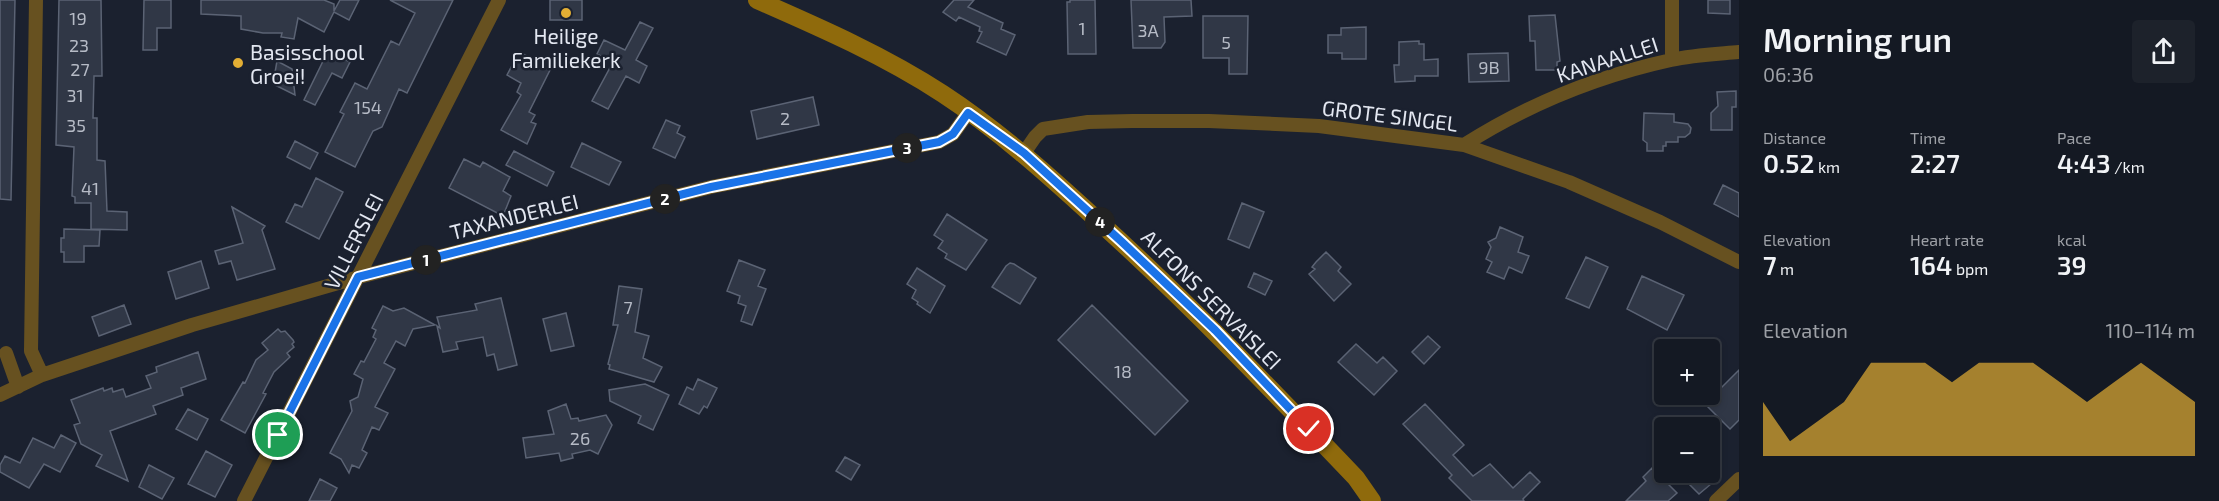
<!DOCTYPE html>
<meta charset="utf-8">
<style>
body{margin:0;font-family:"Exo 2",sans-serif;background:#1d222b;color:#f1f3f6;height:100vh;display:flex;flex-direction:column;font-size:22px;white-space:nowrap}
*{box-sizing:border-box;margin:0}
p{font-size:20px;color:#9da0a6}
.icon{flex:none;width:33px;height:33px;fill:none;stroke:currentColor;stroke-width:2;stroke-linecap:round;stroke-linejoin:round}
.map{position:relative;flex:1;overflow:hidden}
.details{display:flex;flex-direction:column;background:#141923;width:480px}
.details>*{flex:none}
.tools{position:absolute;left:1654px;top:339px;display:grid;gap:12px}
.tools a{display:grid;place-items:center;width:66px;height:66px;border-radius:6px;background:#141923;box-shadow:0 3px 9px #0003,0 0 0 2px #333841;font-size:30px}
.pin{position:absolute;display:grid;place-items:center;width:51px;height:51px;color:#fff;margin:-26px;border:3px solid #fff;border-radius:50%;box-shadow:0 2px 6px #0007}
.km{position:absolute;width:30px;height:30px;margin:-15px;border-radius:50%;background:#222;color:#fff;font-size:16px;line-height:30px;text-align:center}
.round{display:grid;place-items:center;flex:none;width:63px;height:63px;border-radius:6px;background:#1d222b}
.summary{display:flex;align-items:center;justify-content:space-between;height:102px;padding:0 24px}
h1{font-size:33px;font-weight:600;line-height:45px}
.metrics{display:grid;grid-template-columns:repeat(3,1fr);gap:9px;height:102px;padding:6px 24px}
.metrics div{display:grid;align-content:center}
.metrics b{font-size:26px;font-weight:600}
.metrics small{font-size:16px;font-weight:400}
.metrics p{font-size:16px}
.chart{height:168px;padding:12px 24px}
.chart p{display:flex;justify-content:space-between}
.chart svg{width:100%;height:108px;margin-top:6px;fill:#e3ae34;opacity:.7}
main{display:flex;flex:1;min-height:0}
.map>svg:first-child{display:block}
.building{fill:#303746;stroke:#5b6374;stroke-width:1.5}
.lines{fill:none;stroke-linecap:round;stroke-linejoin:round}
.street{stroke:#675120;stroke-width:14}
.secondary{stroke:#8f6a0c;stroke-width:18}
.route-casing{stroke:#fff;stroke-width:12}
.route{stroke:#1a73e8;stroke-width:8}
.poi-dot{fill:#e3ae34;stroke:#1b212f;stroke-width:2}
.labels{text-anchor:middle;dominant-baseline:central;stroke-width:5;stroke-linejoin:round;paint-order:stroke}
.number-label{font-size:18px;fill:#b6bbc6}
.poi-label{font-size:21px;fill:#e3e7f1;stroke:#1b212f}
.street-label{font-size:21px;fill:#e3e7f1;stroke:#1b212f}
</style>
<main>
<div class="map">
<svg width="1739" height="501" viewBox="0 0 1739 501">
<rect width="100%" height="100%" fill="#1b212f"/>
<path class="building" d="M0,0H15L11,200L0,199Z
M59,0H101L102,76H94L93,118H97V160L105,161L107,211L127,212V230L91,229V203H75V197L72,196L74,147L56,145Z
M144,0H171V28H157V50H143Z
M201,0H324L334,4V11L340,0H359L349,20L334,12L324,32L298,18L294,39L281,37L282,33H263L241,29V16L201,14Z
M390,0H453L407,93L399,89L382,127L373,131L355,167L325,152L344,114L340,112L355,83L367,89L391,41L399,45L415,13Z
M550,0H582V20H550Z
M954,0H974L968,7L1003,23L1001,29L1015,35L1006,55L977,42L982,32L979,31L980,27L959,17L956,21L943,12Z
M1070,0H1095L1096,54H1068L1067,2H1070Z
M1131,0H1191L1192,16L1164,17L1165,42L1161,48H1133Z
M1708,0H1730V14L1708,13Z
M1555,15L1560,61L1557,62V70H1536L1535,41H1530L1529,16Z
M1203,16H1248L1247,74H1229V58H1203Z
M640,22L653,28L636,60L647,66L639,83L626,76L608,109L592,101L613,62L597,54L604,40L625,50Z
M1366,27V59H1342V53H1328V35H1341V28Z
M1419,41V44H1424V60L1438,59V76H1415V81L1395,82L1394,65H1399V42Z
M328,51L350,62L342,78L332,73L315,105L304,100Z
M519,52L551,68L529,112L535,115L531,122L536,124L527,144L501,130L521,95L517,92L521,83L507,75Z
M1508,53L1509,81L1469,82L1468,54Z
M277,61L292,69L295,95L273,84Z
M1736,91V107H1732V130H1711V113L1718,106L1717,92Z
M813,97L819,125L757,139L751,111Z
M1644,113L1674,114V122L1688,124L1691,128L1690,133L1685,137H1678V142H1666V146H1663V151H1647V143L1643,140Z
M666,120L680,126L677,133L685,137L675,158L653,148Z
M295,141L318,153L310,169L287,157Z
M582,143L621,162L609,185L571,167Z
M514,151L554,172L547,186L506,165Z
M464,159L480,167L483,162L510,177L503,191L511,196L503,216L449,188Z
M316,178L343,192L319,239L286,222L295,204L302,207Z
M1723,185L1739,193V217L1714,204Z
M1242,203L1264,212L1249,248L1228,239Z
M232,207L265,226L262,230L275,269L237,280L231,261L219,264L215,251L243,243Z
M947,214L987,240L966,270L945,258L947,254L938,248L943,241L934,235Z
M1500,227L1523,237L1518,252L1529,256L1522,273L1509,267L1504,279L1487,272L1492,262L1486,259L1491,247L1488,242L1496,238Z
M64,229L100,230L99,246H84V262H64V252H61V238H64Z
M1326,252L1341,267L1338,271L1351,284L1334,301L1309,274L1315,269L1312,267L1316,262Z
M1586,257L1608,267L1589,308L1566,298Z
M739,260L765,270L758,286L766,289L752,325L741,321L746,306L738,303L740,296L727,291Z
M201,261L209,288L176,299L168,272Z
M1010,263L1014,264L1036,278L1020,304L992,287L1006,266Z
M917,268L945,286L930,313L917,304L918,302L912,298L916,290L907,284Z
M1254,273L1272,281L1265,295L1248,287Z
M1642,276L1684,295L1667,330L1627,309Z
M619,286L642,289L635,332L649,336L643,358L662,367L654,382L609,369L610,365L608,364L618,325H613Z
M501,298L517,365L498,370L494,354L487,356L483,337L456,342L458,349L443,352L437,326L440,328L437,317L477,310L475,304Z
M124,305L131,324L99,336L92,317Z
M1092,305L1188,401L1155,435L1058,340Z
M383,306L393,311L404,308L435,325L413,329L405,346L396,341L384,363L395,369L375,407L388,413L379,430L372,427L362,450L367,453L359,468L352,465L349,473L341,459L330,453L352,411L350,401L358,397L363,379L354,374L361,361L364,362L376,339L373,337L376,330L372,328Z
M566,313L574,346L551,351L543,319Z
M278,329L281,332L285,331L293,340L294,342L292,344L294,347L287,353L290,357L274,372L263,393L266,394L245,433L221,420L243,382L245,383L256,360L268,350L262,343Z
M1428,336L1440,347L1424,364L1412,352Z
M1356,344L1377,363L1383,357L1397,371L1374,395L1338,362Z
M198,352L206,379L181,388L183,395L153,406L156,414L110,431L128,481L96,466L102,455L81,444L74,425L80,423L71,400L103,388L104,391L112,388L113,392L123,389L126,397L151,388L146,376L157,372L156,367Z
M1739,370V420L1730,429L1705,404Z
M698,379L717,388L707,408L704,406L699,414L679,404L687,387L693,390Z
M645,384L669,395L653,430L638,423L641,416L610,401L609,390Z
M566,404L571,419L578,418L579,421L606,415L612,425L598,454L590,450L572,454L573,458L561,461L559,453L526,458L523,438L554,434L548,411Z
M1425,404L1464,445L1453,455L1473,476L1490,464L1513,488L1530,472L1540,482L1523,499L1524,501H1472L1449,478L1452,475L1403,424Z
M188,409L208,419L197,440L176,429Z
M61,435L76,443L60,472L44,464L29,488L0,472V465L5,456L20,463L33,438L54,448Z
M206,451L232,465L215,497L188,484Z
M845,457L860,465L851,480L836,471Z
M149,465L174,478L162,499L139,487Z
M1652,468L1677,493L1668,501H1626L1646,481L1643,477Z
M1701,472L1711,484L1699,494L1688,483Z
M320,479L337,488L330,501H309Z"/>
<g class="lines">
<path class="street" d="M36,0L31,351L42,375
M1672,0V59
M1464,145C1527,105 1598,76 1671,60C1693,55 1717,54 1739,52
M1024,153L1035,137L1043,129L1088,122L1132,121H1209L1319,126L1464,145L1569,182L1660,222L1739,262
M6,353L18,387
M0,395L42,375L192,325L359,277L711,187L939,142L953,134L968,113
M244,501L499,0
M1716,501L1739,479"/>
<path class="secondary" d="M757,0C821,28 885,56 943,94C998,130 1047,174 1095,218C1186,300 1271,389 1356,478L1372,501"/>
</g>
<g class="lines">
<defs>
<path id="route" d="M278,435L358,277L711,187L939,142L953,134L968,113L1024,153L1122,242L1215,330L1309,429"/>
</defs>
<use href="#route" class="route-casing"/>
<use href="#route" class="route"/>
</g>
<g class="poi-dot">
<circle cx="566" cy="13" r="6"/>
<circle cx="238" cy="63" r="6"/>
</g>
<g class="labels">
<g class="number-label">
<text x="78" y="18">19</text>
<text x="1082" y="28">1</text>
<text x="1148" y="30">3A</text>
<text x="1226" y="42">5</text>
<text x="79" y="45">23</text>
<text x="1489" y="67">9B</text>
<text x="80" y="69">27</text>
<text x="75" y="95">31</text>
<text x="368" y="107">154</text>
<text x="785" y="118">2</text>
<text x="76" y="125">35</text>
<text x="90" y="188">41</text>
<text x="628" y="307">7</text>
<text x="1123" y="371">18</text>
<text x="580" y="438">26</text>
</g>
<g class="poi-label">
<text x="566" y="35">Heilige<tspan x="566" dy="24">Familiekerk</tspan></text>
<text x="250" y="51" text-anchor="start">Basisschool<tspan x="250" dy="24">Groei!</tspan></text>
</g>
<g class="street-label">
<text transform="translate(1607 59) rotate(-18)">KANAALLEI</text>
<text transform="translate(1390 115) rotate(7)">GROTE SINGEL</text>
<text transform="translate(514 216) rotate(-14)">TAXANDERLEI</text>
<text transform="translate(353 241) rotate(-63)">VILLERSLEI</text>
<text transform="translate(1212 299) rotate(45)">ALFONS SERVAISLEI</text>
</g>
</g>
</svg>
<div class="tools">
<a>+</a>
<a>−</a>
</div>
<div class="pin" style="left:278px;top:435px;background:#1e9e55"><svg class="icon" aria-label="arrive" viewBox="0 0 24 24"><path d="M6 21V4h12l-3 4 3 4H6"/></svg></div>
<div class="pin" style="left:1309px;top:429px;background:#d93025"><svg class="icon" aria-label="check" viewBox="0 0 24 24"><path d="M5 12l5 5 9-10"/></svg></div>
<b class="km" style="left:426px;top:260px">1</b>
<b class="km" style="left:665px;top:199px">2</b>
<b class="km" style="left:907px;top:148px">3</b>
<b class="km" style="left:1100px;top:222px">4</b>
</div>
<section class="details">
<div class="summary"><div><h1>Morning run</h1><p>06:36</p></div><a class="round"><svg class="icon" aria-label="share" viewBox="0 0 24 24"><path d="M12 15V3M7 8l5-5 5 5M5 13v7h14v-7"/></svg></a></div>
<div class="metrics">
<div><p>Distance</p><b>0.52<small> km</small></b></div>
<div><p>Time</p><b>2:27</b></div>
<div><p>Pace</p><b>4:43<small> /km</small></b></div>
</div>
<div class="metrics">
<div><p>Elevation</p><b>7<small> m</small></b></div>
<div><p>Heart rate</p><b>164<small> bpm</small></b></div>
<div><p>kcal</p><b>39</b></div>
</div>
<div class="chart"><p><span>Elevation</span>110–114 m</p>
<svg viewBox="0 0 160 44" preserveAspectRatio="none"><path d="M0 44V22L10 38L20 30L30 22L40 6L50 6L60 6L70 14L80 6L90 6L100 6L110 14L120 22L130 14L140 6L150 14L160 22V44z"/></svg>
</div>
</section>
</main>
